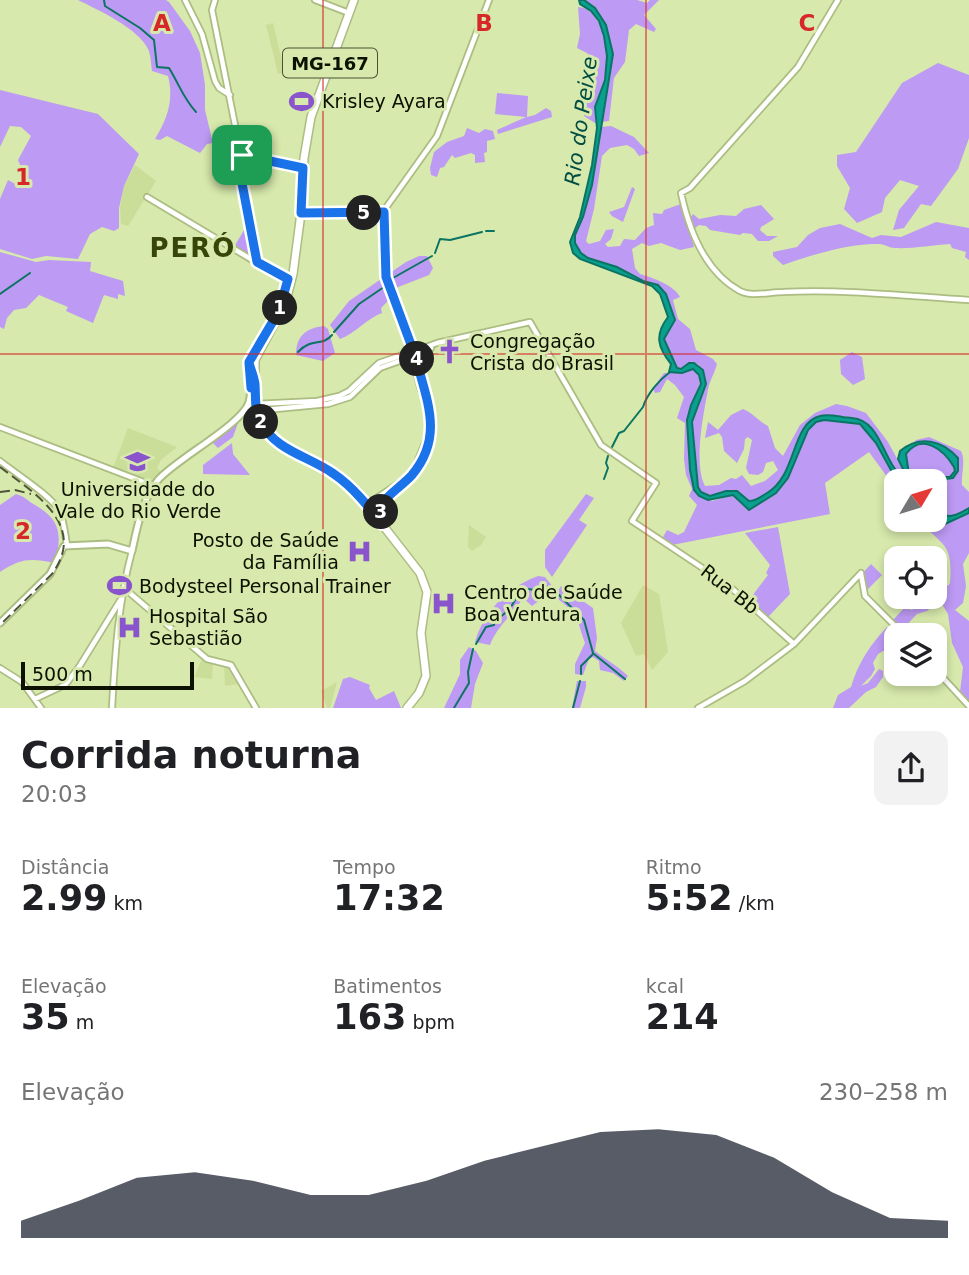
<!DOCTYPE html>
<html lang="pt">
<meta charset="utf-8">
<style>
body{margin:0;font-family:"DejaVu Sans",sans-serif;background:#f2f2f2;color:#202124;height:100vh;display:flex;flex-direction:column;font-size:26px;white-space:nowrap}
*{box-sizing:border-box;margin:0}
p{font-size:23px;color:#757577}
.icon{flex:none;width:38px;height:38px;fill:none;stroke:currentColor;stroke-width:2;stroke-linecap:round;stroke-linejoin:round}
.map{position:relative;height:708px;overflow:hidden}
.sheet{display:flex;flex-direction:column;background:#fff;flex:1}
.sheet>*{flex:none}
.needle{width:46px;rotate:52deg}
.fabs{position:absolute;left:884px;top:469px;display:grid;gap:14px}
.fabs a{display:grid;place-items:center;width:63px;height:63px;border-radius:14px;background:#fff;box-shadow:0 4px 10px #0003;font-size:35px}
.scale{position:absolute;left:21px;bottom:18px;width:173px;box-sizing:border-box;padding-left:7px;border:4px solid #0c1100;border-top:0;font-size:19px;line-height:24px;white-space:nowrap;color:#0c1100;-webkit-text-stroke:5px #d7e9ac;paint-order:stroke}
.pin{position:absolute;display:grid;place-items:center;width:60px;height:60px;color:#fff;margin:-30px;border-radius:14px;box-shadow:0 4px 10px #0006}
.km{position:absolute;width:35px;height:35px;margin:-18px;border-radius:50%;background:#222;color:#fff;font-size:19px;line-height:35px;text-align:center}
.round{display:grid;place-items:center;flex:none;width:74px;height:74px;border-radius:14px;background:#f2f2f2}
.headline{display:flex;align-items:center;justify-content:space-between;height:119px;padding:0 21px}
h1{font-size:38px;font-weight:800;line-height:52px}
.stats{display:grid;grid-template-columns:repeat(3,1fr);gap:10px;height:119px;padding:7px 21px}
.stats div{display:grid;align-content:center}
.stats b{font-size:35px;font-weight:800}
.stats small{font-size:19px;font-weight:400}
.stats p{font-size:19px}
.chart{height:196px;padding:14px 21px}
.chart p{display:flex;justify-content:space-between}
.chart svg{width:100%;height:126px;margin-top:7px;fill:#111827;opacity:.7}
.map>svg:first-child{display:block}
.built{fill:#cade99}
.green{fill:#bd9af3}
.water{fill:#0a9f8e;stroke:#0b7463;stroke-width:2}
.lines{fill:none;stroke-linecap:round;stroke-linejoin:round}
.stream{stroke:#0b7463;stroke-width:2}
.tertiary-casing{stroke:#acbd82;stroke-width:8}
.secondary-casing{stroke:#acbd82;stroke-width:9}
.primary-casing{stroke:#acbd82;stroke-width:10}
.tertiary{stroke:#fff;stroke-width:4.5}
.secondary{stroke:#fff;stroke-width:5}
.primary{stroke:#fff;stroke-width:7}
.rail{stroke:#4b5436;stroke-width:2;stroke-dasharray:10 5;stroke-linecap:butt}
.route-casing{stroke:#fff;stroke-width:14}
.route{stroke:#1a73e8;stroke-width:9}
.grid{fill:none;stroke:#d62828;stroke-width:2;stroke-opacity:0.55}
.labels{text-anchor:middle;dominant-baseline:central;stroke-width:6;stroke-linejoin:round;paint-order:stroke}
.shield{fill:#d7e9ac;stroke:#495234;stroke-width:2}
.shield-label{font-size:18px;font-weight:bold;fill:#0c1100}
.poi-label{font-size:19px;fill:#0c1100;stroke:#d7e9ac;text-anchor:start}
.street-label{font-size:19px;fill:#0c1100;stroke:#d7e9ac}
.water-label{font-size:21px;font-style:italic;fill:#004d43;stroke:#d7e9ac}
.district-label{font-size:26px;font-weight:bold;letter-spacing:2px;fill:#384508;stroke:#d7e9ac}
.grid-label{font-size:23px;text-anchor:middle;font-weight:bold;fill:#d62828;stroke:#d7e9ac;stroke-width:6;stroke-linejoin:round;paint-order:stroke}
</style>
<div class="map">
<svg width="969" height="708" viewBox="0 0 969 708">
<rect width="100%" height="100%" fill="#d7e9ac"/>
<path class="built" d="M273,23L285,73L278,74L266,25Z
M135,165L156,181L128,226L121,224L120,208L124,186Z
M128,428L177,447L161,460L157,468L161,472L152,483L113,468Z
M469,525L486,537L481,545L472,551L468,547Z
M643,585L659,594L668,652L652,670L644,654L636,656L621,623Z
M202,659L213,663L212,679L194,677Z
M224,666L230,667L239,684L225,686Z
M337,682L330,708H327L321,691Z"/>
<path class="green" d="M78,0H166L169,2L190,31L200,53L205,85V110L213,143L207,144L200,153L167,136L160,140L155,139C168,118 174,99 168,76L152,71C151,64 151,55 148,49C138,28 98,10 78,0Z
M584,0H637L647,3L650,0H659L644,15L656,29L654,32L636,24L629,30L625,62L614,78L609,121L602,122C607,79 623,51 596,11C593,6 588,4 584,0Z
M578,7C587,8 591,11 596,18C608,34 610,62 604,81C599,95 592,108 597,123H595L584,116C585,98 592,82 594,62L587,53L577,48L580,34Z
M938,63L969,75V138L958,169L931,206L921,204L904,228L893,230L899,210L919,186L900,180L885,198L882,212L857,223L844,209L850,188L837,166V155L856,152L902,83Z
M0,90L98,114L139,154L124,186L119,208V228L114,231L102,227L90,234L78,259L46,256L32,259L0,249V199L8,180L19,186L23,172L18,160L31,136L21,127L10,126L0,147Z
M497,93L528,96L527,117L535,115L546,108L551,111L552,117L498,134L497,130L526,117L495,114Z
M611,126L634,137L649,153L639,156L634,149L627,145L610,148L602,156L594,209L586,241L589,244L600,241L606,230L614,229L611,239L605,244L608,247L620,246L624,239L635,240L646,228L654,225L653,213L662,214L664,210L681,204L694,247L680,250L661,243L649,246L642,243L632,249L635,268L640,274C653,278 674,285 680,297L673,300L678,319L690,329L696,350L713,359L717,364C715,372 711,378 709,385C704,410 693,464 705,486L719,485L731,478L736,479L742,475L751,486L765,481L778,470L773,461L766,463L763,472L758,475L749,474L746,468L752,440L748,437L745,439L744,449L737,463L724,451L722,437L719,433L705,438L708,422L718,430L731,415L743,409C753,413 758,421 768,426L775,448L783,456L800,425L815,413L836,404L847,406L866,413L888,442L906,475L903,478C883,462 881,430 856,419C851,416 841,417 835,416C794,411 798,457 782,480C776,490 762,498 752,502C740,494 724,492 710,496L701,492L698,487C696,467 689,442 693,421C696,401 713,383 698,364L689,363L681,369L677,368L664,339L675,320L666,294L653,283L643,281L617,267L585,257L575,243V235L583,217L592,185L601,127Z
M467,128L479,133L485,129L493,131L495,139L487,141V152L484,153L485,162L475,163V155L471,153L455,158L452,155L444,167L440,168L437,177L431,175L430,168L434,152L447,142L464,136Z
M632,187L635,189L623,222L612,216L609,212L624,207Z
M761,205L774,219L761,227L760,230L767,236H778L769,241H758L752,234L743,233L740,235L710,230L706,226L699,225L695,228L689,220L693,214L699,219L720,215L736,216L744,209Z
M936,222L969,228V260L965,257L966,252L952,248L950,244C933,245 911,249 895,248C889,248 885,244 879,244C851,243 810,255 783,265L773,256V252L797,247L808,235L820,228L840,224L872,238L881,235L901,237Z
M247,225L253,256V258L234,247Z
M0,252L36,262L49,260L91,262L90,271L123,281L125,296L118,294V299L104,295L93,323L66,311L68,307L39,295L26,308L14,310L7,318L4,329L0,327Z
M419,256H427L433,268L429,275L388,291L389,300L381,308L382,313C366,319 356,333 340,339L330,325L349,301L406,262Z
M324,326L328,329L335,353L323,361L296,355C296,336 306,328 324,326Z
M852,352L862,357L865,379L853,385L841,374L840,360Z
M693,369C710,386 690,400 688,419C686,435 696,478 699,496L712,501L733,495L749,509L776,493L788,478L808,430L816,422L824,420L859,424C876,440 896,469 896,489L869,452L825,483L830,514L672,545L662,539L667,530L678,535L684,532L697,505L689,496L692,489L686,475L684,459L685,423L677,418L684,397L675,385L667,379L660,392L655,393L653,388L664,373H682Z
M239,420L233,437L218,448L213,443Z
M929,437L961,451C966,461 961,474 962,485L969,492V508C954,516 949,521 935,510V482L956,475L952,452L934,442H914L916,440Z
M232,443L233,454L250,475L203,474V465Z
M927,443C939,447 952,458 955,470L950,477C935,477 925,481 910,481L906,454L915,446Z
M16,494C24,496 28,501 35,505C61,520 62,535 55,563C31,559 23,557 0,572V505Z
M586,494L594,498L579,520L587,525L552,577L545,567V550Z
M969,513V553L963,564L966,586L963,603L955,610L969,621V702L960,692L963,667L952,643L948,614L943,606L942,599L927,611L917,614L902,630L893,620L906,606L911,610L920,607L929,597H934L935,592L945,583L948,586L950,583C953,543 944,547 918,520L935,518L942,525Z
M778,527L790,594L768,617L749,600L768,575L766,573L770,565L745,533Z
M871,564L882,575L864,593L861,575Z
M538,576L545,577L553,587L552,591L532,606L523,598C513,615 497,626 490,645L475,642C484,611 508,587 538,576Z
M561,586L593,608L597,638L595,651C606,660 618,666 628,676L624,681L613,673L600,670L599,661L593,657L589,659L583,675L575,674V664L585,643C575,615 581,616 555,597Z
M887,627L893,632L885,650L878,654L873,663L875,669L871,676L861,686L868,683L879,669L883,671V677L876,687L866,692L849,708H833L838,695L851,687C858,663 870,645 887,627Z
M469,647L476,651L483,663L475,684L471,708H444L460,674V660Z
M350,677L370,685L369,688L376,700L394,691L401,708H333L343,679Z
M577,681H586V687L580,708H572Z"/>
<path class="water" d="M579,0H584L595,8L606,25L613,54L592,185L583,217L575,235V243L581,253L588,258L617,267L643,281L658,285L666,294L675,320L664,339L677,368L681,369L689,363H694L703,370L706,384L692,422L698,487L701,492L710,496L726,491H737L749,501C757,501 760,497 767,493C797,476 791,423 820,416C830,413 842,418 852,418C881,420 883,462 903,478L906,475L898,459L900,451C920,435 942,440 958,458V471L953,478L930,481L937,477H950L955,471L954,467C944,450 922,432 906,454L910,481H897L876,443L860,424L824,420L816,422L808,430L788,478L776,493L749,510L733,495L708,500L699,496L694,490L690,470L687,420L691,405L701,384L699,375L693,369L682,373L669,372L671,364C658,348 654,335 668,317L660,294L652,286L580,259L573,253L570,242L580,217L592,165L597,128L595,107L605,80L607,56L604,36L599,21L591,11L580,4Z
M969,508V513L945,524L941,525L935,518V510C947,520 956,516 969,508Z"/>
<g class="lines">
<path class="stream" d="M104,0L105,6L140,28L154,40L157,67L169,68C179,84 183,98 196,112
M486,231H494
M435,253L440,239L450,240L482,232
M393,278L432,256
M0,294L30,273
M334,332L359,304L384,287
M298,352C312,337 322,347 332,335
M612,447L619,433L624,431L643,407C647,394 659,380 670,372
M604,479L608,468L606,463L608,456
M557,593L584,620L593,653
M476,644L486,627L494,625L495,619C507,615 515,603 518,592L528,589L535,590L543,585L550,588
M594,654L625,679
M581,674V666L593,654
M454,708L469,683L468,672L473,649
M573,708L580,681"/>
<defs>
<path id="tertiary" d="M185,0L202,34L215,81L219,88L230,95
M215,0L212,10L241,155L240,182L245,201
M315,0L349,13
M838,0L798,67L690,188L681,193C689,230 705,272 740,291C751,297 770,292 783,292C845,289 906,296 969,300
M241,155L303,168
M147,197L274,273L291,280
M245,200L257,263
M301,213L384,212
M407,335L413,350
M410,351L386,277L385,209L437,136L489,0
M415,351L437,343L530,322L601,445L656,483L632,521L728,585L794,644
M418,356L431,348
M413,361L421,390
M255,404L317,401L339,396L349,391L379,363L408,353
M258,415L265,410L328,404L350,397L380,368L408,358
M0,427L154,486
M418,460L429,433
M0,461C15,473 53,497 60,512C64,522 65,534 67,545
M379,504L382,523
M369,508L372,501L405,479
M373,511C382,506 389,496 397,489C447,446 431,414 416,359
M861,574L865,596L904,635
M124,588L207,659L231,665L256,708
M0,668L22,682L41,708
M934,668L969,706
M35,699L65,685L79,667L121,599
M112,708C115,655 118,603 132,551
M698,708L745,681L794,644L861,573"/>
<path id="secondary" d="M0,623L50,574L64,546L108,544L132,551C137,528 142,499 158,480C176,459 243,424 249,402C252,392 251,380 251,370"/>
<path id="primary" d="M354,0L311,117L304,158L301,213L293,274L285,304L255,360V404L259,419L269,435L279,444L326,469L347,484L371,510L420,573L427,592L421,633L426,676L419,693L407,708
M251,372L249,362L258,344"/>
</defs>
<use href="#tertiary" class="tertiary-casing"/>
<use href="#secondary" class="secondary-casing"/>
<use href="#primary" class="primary-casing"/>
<use href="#tertiary" class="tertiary"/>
<use href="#secondary" class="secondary"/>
<use href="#primary" class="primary"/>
<path class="rail" d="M0,467C34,493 88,525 52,574L0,625
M0,492L15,490L31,494"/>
</g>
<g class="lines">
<defs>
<path id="route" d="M242,155L241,178L257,262L288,279L279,311L249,362L251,388L249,363C251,370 254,377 255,384C256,397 254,409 260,421C275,451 309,456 334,474C353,487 368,506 382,524L380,506C388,494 402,486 412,475C444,437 427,401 416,359L418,355L413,350L386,277L384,212L301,213L303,168L242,155"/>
</defs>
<use href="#route" class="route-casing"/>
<use href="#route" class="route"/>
</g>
<path class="grid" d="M323,0V708M646,0V708M0,354H969"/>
<defs>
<symbol id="stadium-bare" viewBox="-9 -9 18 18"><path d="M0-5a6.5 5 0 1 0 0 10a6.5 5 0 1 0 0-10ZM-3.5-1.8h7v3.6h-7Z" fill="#8954cc" stroke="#d7e9ac" stroke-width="2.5" paint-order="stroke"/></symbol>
<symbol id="church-bare" viewBox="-9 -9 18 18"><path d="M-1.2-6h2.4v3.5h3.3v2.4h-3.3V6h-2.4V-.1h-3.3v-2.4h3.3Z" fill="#8954cc" stroke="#d7e9ac" stroke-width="2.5" paint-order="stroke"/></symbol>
<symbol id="university-bare" viewBox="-9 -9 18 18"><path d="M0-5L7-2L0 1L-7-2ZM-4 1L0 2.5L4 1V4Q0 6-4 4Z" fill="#8954cc" stroke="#d7e9ac" stroke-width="2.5" paint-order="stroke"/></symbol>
<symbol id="hospital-bare" viewBox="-9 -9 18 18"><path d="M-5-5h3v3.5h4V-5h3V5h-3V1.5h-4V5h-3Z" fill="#8954cc" stroke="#d7e9ac" stroke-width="2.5" paint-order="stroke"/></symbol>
</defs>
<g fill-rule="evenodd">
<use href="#stadium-bare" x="284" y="84" width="35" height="35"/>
<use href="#church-bare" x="432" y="334" width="35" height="35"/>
<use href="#university-bare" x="120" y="444" width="35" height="35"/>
<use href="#hospital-bare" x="342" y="534" width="35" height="35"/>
<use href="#stadium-bare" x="102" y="568" width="35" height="35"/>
<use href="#hospital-bare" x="426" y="586" width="35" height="35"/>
<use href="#hospital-bare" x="112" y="610" width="35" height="35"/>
</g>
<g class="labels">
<rect class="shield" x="283" y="48.5" width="94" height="29" rx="5"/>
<g class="shield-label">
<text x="330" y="63">MG-167</text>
</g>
<g class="poi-label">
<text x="322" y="101">Krisley Ayara</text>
<text x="470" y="341">Congregação<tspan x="470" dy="22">Crista do Brasil</tspan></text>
<text x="138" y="489" text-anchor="middle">Universidade do<tspan x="138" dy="22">Vale do Rio Verde</tspan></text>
<text x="339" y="540" text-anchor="end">Posto de Saúde<tspan x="339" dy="22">da Família</tspan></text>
<text x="139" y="586">Bodysteel Personal Trainer</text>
<text x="464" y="592">Centro de Saúde<tspan x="464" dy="22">Boa Ventura</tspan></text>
<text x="149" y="616">Hospital São<tspan x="149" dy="22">Sebastião</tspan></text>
</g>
<g class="street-label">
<text transform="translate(730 589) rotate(38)">Rua Bb</text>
</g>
<g class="water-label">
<text transform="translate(581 121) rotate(-82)">Rio do Peixe</text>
</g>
<g class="district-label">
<text x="193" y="248">PERÓ</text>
</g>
</g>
<g class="grid-label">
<text x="162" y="31">A</text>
<text x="484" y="31">B</text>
<text x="807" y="31">C</text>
<text x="23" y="185">1</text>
<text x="23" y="539">2</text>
</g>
</svg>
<div class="fabs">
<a><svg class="needle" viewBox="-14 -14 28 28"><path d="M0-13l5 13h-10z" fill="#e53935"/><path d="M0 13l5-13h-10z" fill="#757577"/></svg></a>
<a><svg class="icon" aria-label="locate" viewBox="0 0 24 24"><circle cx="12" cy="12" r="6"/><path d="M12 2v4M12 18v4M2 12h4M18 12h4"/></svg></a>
<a><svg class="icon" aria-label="layers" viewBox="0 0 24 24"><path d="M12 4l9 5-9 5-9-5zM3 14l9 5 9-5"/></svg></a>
</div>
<div class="scale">500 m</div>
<div class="pin" style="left:242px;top:155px;background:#1e9e55"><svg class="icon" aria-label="arrive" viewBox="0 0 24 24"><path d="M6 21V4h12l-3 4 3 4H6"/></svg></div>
<b class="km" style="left:280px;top:308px">1</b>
<b class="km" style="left:261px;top:422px">2</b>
<b class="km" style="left:381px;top:512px">3</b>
<b class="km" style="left:417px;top:359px">4</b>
<b class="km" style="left:364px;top:213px">5</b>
</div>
<section class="sheet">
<div class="headline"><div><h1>Corrida noturna</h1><p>20:03</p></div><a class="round"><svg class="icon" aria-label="share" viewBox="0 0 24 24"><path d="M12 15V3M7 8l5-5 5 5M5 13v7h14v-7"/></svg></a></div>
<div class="stats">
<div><p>Distância</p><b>2.99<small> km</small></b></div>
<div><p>Tempo</p><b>17:32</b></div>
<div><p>Ritmo</p><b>5:52<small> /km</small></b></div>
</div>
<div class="stats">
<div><p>Elevação</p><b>35<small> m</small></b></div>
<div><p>Batimentos</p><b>163<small> bpm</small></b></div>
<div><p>kcal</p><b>214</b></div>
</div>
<div class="chart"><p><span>Elevação</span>230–258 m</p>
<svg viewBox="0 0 160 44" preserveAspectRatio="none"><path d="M0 44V38L10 31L20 23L30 21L40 24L50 29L60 29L70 24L80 17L90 12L100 7L110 6L120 8L130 16L140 28L150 37L160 38V44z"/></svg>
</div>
</section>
